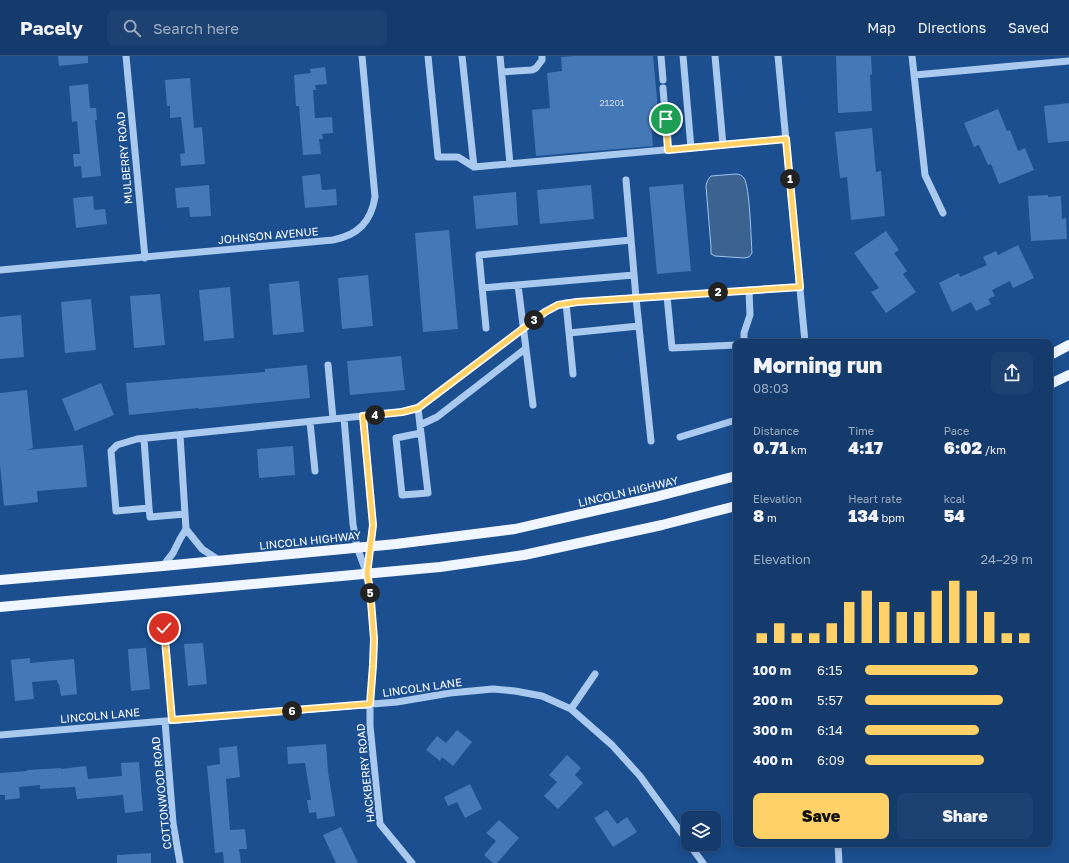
<!DOCTYPE html>
<meta charset="utf-8">
<style>
body{margin:0;font-family:"Golos Text",sans-serif;background:#1d4271;color:#f1f3f6;height:100vh;display:flex;flex-direction:column;font-size:15px;white-space:nowrap}
*{box-sizing:border-box;margin:0}
p{font-size:13px;color:#9dadc1}
.icon{flex:none;width:22px;height:22px;fill:none;stroke:currentColor;stroke-width:2;stroke-linecap:round;stroke-linejoin:round}
.map{position:relative;flex:1;overflow:hidden}
.side{position:absolute;left:733px;top:283px;width:320px;height:508px;display:flex;flex-direction:column;background:#143b6b;border-radius:8px;box-shadow:0 2px 10px #0003,0 0 0 1px #33557e}
.side>*{flex:none}
.fabs{position:absolute;left:681px;top:755px;display:grid;gap:8px}
.fabs a{display:grid;place-items:center;width:40px;height:40px;border-radius:8px;background:#143b6b;box-shadow:0 2px 10px #0003,0 0 0 1px #33557e;font-size:20px}
.pin{position:absolute;display:grid;place-items:center;width:34px;height:34px;color:#fff;margin:-17px;border:2px solid #fff;border-radius:50%;box-shadow:0 1px 4px #0007}
.km{position:absolute;width:20px;height:20px;margin:-10px;border-radius:50%;background:#222;color:#fff;font-size:11px;line-height:20px;text-align:center}
.round{display:grid;place-items:center;flex:none;width:42px;height:42px;border-radius:8px;background:#1d4271}
.head{display:flex;align-items:center;justify-content:space-between;height:68px;padding:0 20px}
h1{font-size:22px;font-weight:800;line-height:30px}
.metrics{display:grid;grid-template-columns:repeat(3,1fr);gap:6px;height:68px;padding:4px 20px}
.metrics div{display:grid;align-content:center}
.metrics b{font-size:17px;font-weight:800}
.metrics small{font-size:11px;font-weight:400}
.metrics p{font-size:11px}
.chart{height:112px;padding:8px 20px}
.chart p{display:flex;justify-content:space-between}
.chart svg{width:100%;height:72px;margin-top:4px;stroke:#ffd166;stroke-width:6}
.button{display:flex;gap:8px;margin-top:auto;padding:8px 20px}
.button a{flex:1;height:46px;border-radius:8px;background:#ffd166;color:#111;font-size:16px;font-weight:800;line-height:46px;text-align:center}
.button a+a{background:#1d4271;color:#f1f3f6}
ul{padding:0 20px;list-style:none;font-size:13px}
li{display:grid;grid-template-columns:64px 48px 1fr;align-items:center;height:30px}
li i{height:10px;border-radius:5px;background:#ffd166}
header{display:flex;align-items:center;gap:24px;box-sizing:border-box;height:56px;padding:0 20px;background:#143b6b;border-bottom:1px solid #33557e}
header strong{font-size:19px}
nav{display:flex;gap:22px;margin-inline-start:auto;font-size:14px}
.search{width:280px;height:36px;background:#1d4271;display:flex;align-items:center;gap:10px;box-sizing:border-box;padding:0 14px;border-radius:8px;color:#9dadc1;font-size:15px}
.map>svg:first-child{display:block}
.water{fill:#3c6290;stroke:#9cc4f0}
.building{fill:#4478b7}
.lines{fill:none;stroke-linecap:round;stroke-linejoin:round}
.minor{stroke:#a9c9ee;stroke-width:7}
.major{stroke:#f0f6ff;stroke-width:10}
.route-casing{stroke:#fff;stroke-width:8}
.route{stroke:#ffd166;stroke-width:5}
.labels{text-anchor:middle;dominant-baseline:central;stroke-width:4;stroke-linejoin:round;paint-order:stroke}
.number-label{font-size:9px;fill:#d0dded}
.street-label{font-size:11px;fill:#fff;stroke:#1b4f8f}
</style>
<header>
<strong>Pacely</strong>
<div class="search"><svg class="icon" aria-label="search" viewBox="0 0 24 24"><circle cx="10" cy="10" r="6"/><path d="M15 15l6 6"/></svg>Search here</div>
<nav><a>Map</a><a>Directions</a><a>Saved</a></nav>
</header>
<div class="map">
<svg width="1069" height="807" viewBox="0 0 1069 807">
<rect width="100%" height="100%" fill="#1b4f8f"/>
<path class="water" d="M736,118C739,118 742,119 744,122C750,131 751,184 752,197L749,201L744,202L715,200L711,198V191L706,130C707,125 708,123 711,120Z"/>
<path class="building" d="M58,0H88V7L59,10Z
M573,0H653L659,64H651L653,90L536,100L532,54L550,52L547,17L562,15L561,1Z
M836,0H871L872,18L870,19L872,55L838,57Z
M325,11L327,28L315,29L316,34H313L315,62L332,61L333,77L322,78L323,83H319L321,98L303,99L299,50H296L294,19L311,17L310,13Z
M190,22L194,72L202,71L205,108L181,110L180,98L185,97L181,61L170,62V50H167L165,24Z
M88,28L90,52H96L97,64H95L101,120L82,122L81,110L74,111L73,98H80L77,65L72,66L69,30Z
M1069,47V85L1048,87L1044,50Z
M998,53L1007,75L1010,74L1018,95L1025,92L1034,114L999,128L991,108L988,109L979,89L974,91L964,67Z
M872,72L876,116L881,115L885,160L851,164L847,121L840,122L835,76Z
M320,118L322,134L336,133L337,149L305,152L302,120Z
M683,128L691,215L657,218L649,131Z
M209,129L211,160L190,161L189,151L177,152L175,132Z
M591,129L594,163L540,168L537,134Z
M516,136L518,169L476,173L473,140Z
M1048,139V141L1061,140L1062,163L1066,162L1067,183L1031,185L1028,140Z
M93,140L94,154L105,153L107,168L76,172L73,142Z
M449,174L458,273L423,276L415,177Z
M886,175L899,194L894,197L907,215L903,218L916,236L886,257L871,236L879,232L854,197Z
M1018,189L1034,222L1013,232L1010,225L992,234L995,240L988,243L991,248L976,255L971,246L952,256L939,227L959,217L960,221L987,209L983,201L996,195L998,199Z
M368,219L373,270L342,273L338,222Z
M299,225L304,276L273,279L269,228Z
M230,231L234,282L204,285L199,234Z
M160,238L165,289L134,292L130,240Z
M91,243L96,294L65,297L61,246Z
M21,259L24,301L0,303V261Z
M401,300L405,334L350,339L347,305Z
M307,309L310,342L199,353L198,352L129,359L126,327L265,316V313Z
M101,327L114,359L75,375L62,343Z
M27,334L33,392L26,394L83,389L87,431L37,435L38,446L4,450L0,409V337Z
M293,390L295,419L259,422L257,393Z
M203,587L207,628L188,630L184,588Z
M146,592L150,633L131,635L128,593Z
M30,602V607L74,603L77,638L61,640L59,628H58L57,624L32,626L34,643L15,645L11,604Z
M457,674L472,686L453,710L442,701L440,705L426,694L437,680L446,687Z
M326,688L328,715L335,760L317,763L316,756L309,757L307,744H311L305,707L288,708L287,691Z
M237,690L240,721L226,723L230,774L245,773L247,793H239L241,807H224L223,796L215,797L207,710L220,708L219,692Z
M567,699L581,712L575,719L583,727L558,753L544,740L557,726L549,719Z
M139,706L143,755L125,757L123,739L77,743L75,731L40,733V729L19,731L20,742L5,744V739H0V717L27,715V714L61,712V713L86,710L88,723L122,720L121,707Z
M470,728L482,753L465,762L457,746L448,750L444,741Z
M607,754L617,768L627,761L637,776L613,791L594,762Z
M499,764L519,782L497,807H493L484,799L496,785L486,777Z
M341,771L358,807H336L323,779Z
M151,797V807H117V799Z"/>
<g class="lines">
<path class="minor" d="M126,0L145,202
M428,0L438,101H458L474,111L786,83
M462,0L474,111
M500,0L510,108
M661,0L663,24
M683,0L691,92
M715,0L723,89
M778,0L805,286
M912,0L925,119L943,157
M502,16L532,14L536,12L542,4V0
M915,19L1069,5
M663,32L668,94
M626,124L636,242L651,385
M0,214L333,184C358,179 371,166 375,141L362,0
M518,229L533,349
M482,232L634,219
M667,240L672,292L736,289
M566,247L569,277L573,318
M486,272L479,199L631,184
M569,277L639,270
M744,286V277L750,259L749,234
M328,309L333,363
M418,352L428,437L402,439L396,382L421,377
M363,360L373,469L367,516
M344,362L353,468L357,491L367,518L370,533L374,583L373,609L370,649V670L380,768L412,807
M310,366L315,415
M420,369L437,361L525,293
M180,379L185,458L150,461L149,452L116,455L111,395L117,389L137,383L402,356L418,352L545,256L558,249L577,246L800,231
M680,381L736,364
M144,383L149,452
M185,458L186,473L202,493L220,505
M163,510L173,497L180,483L186,473
M164,572L172,664
M571,653L595,618
M165,665L173,767L180,807
M0,679L165,665L397,646L450,637L493,633L515,635L542,640L571,653L612,689L640,720L688,786
M689,788L703,807
M838,788L839,807"/>
<path class="major" d="M1050,299L1069,289
M1050,328L1069,319
M0,524L163,510L396,488L515,473L655,441L736,420
M0,551L440,511L524,499L662,469L736,450"/>
</g>
<g class="lines">
<defs>
<path id="route" d="M164,572L172,664L370,648L373,609L374,583L370,533L367,518L373,469L363,360L402,356L418,352L545,256L558,249L577,246L800,231L786,83L668,94L666,63"/>
</defs>
<use href="#route" class="route-casing"/>
<use href="#route" class="route"/>
</g>
<g class="labels">
<g class="number-label">
<text x="612" y="46">21201</text>
</g>
<g class="street-label">
<text transform="translate(124 102) rotate(-95)">MULBERRY ROAD</text>
<text transform="translate(268 179) rotate(-5)">JOHNSON AVENUE</text>
<text transform="translate(628 435) rotate(-13)">LINCOLN HIGHWAY</text>
<text transform="translate(310 484) rotate(-6)">LINCOLN HIGHWAY</text>
<text transform="translate(422 631) rotate(-8)">LINCOLN LANE</text>
<text transform="translate(100 659) rotate(-5)">LINCOLN LANE</text>
<text transform="translate(365 717) rotate(-96)">HACKBERRY ROAD</text>
<text transform="translate(161 737) rotate(-96)">COTTONWOOD ROAD</text>
</g>
</g>
</svg>
<div class="fabs">
<a><svg class="icon" aria-label="layers" viewBox="0 0 24 24"><path d="M12 4l9 5-9 5-9-5zM3 14l9 5 9-5"/></svg></a>
</div>
<div class="pin" style="left:666px;top:63px;background:#1e9e55"><svg class="icon" aria-label="arrive" viewBox="0 0 24 24"><path d="M6 21V4h12l-3 4 3 4H6"/></svg></div>
<div class="pin" style="left:164px;top:572px;background:#d93025"><svg class="icon" aria-label="check" viewBox="0 0 24 24"><path d="M5 12l5 5 9-10"/></svg></div>
<b class="km" style="left:790px;top:123px">1</b>
<b class="km" style="left:718px;top:236px">2</b>
<b class="km" style="left:534px;top:264px">3</b>
<b class="km" style="left:375px;top:359px">4</b>
<b class="km" style="left:370px;top:537px">5</b>
<b class="km" style="left:292px;top:655px">6</b>
<section class="side">
<div class="head"><div><h1>Morning run</h1><p>08:03</p></div><a class="round"><svg class="icon" aria-label="share" viewBox="0 0 24 24"><path d="M12 15V3M7 8l5-5 5 5M5 13v7h14v-7"/></svg></a></div>
<div class="metrics">
<div><p>Distance</p><b>0.71<small> km</small></b></div>
<div><p>Time</p><b>4:17</b></div>
<div><p>Pace</p><b>6:02<small> /km</small></b></div>
</div>
<div class="metrics">
<div><p>Elevation</p><b>8<small> m</small></b></div>
<div><p>Heart rate</p><b>134<small> bpm</small></b></div>
<div><p>kcal</p><b>54</b></div>
</div>
<div class="chart"><p><span>Elevation</span>24–29 m</p>
<svg viewBox="0 0 160 44" preserveAspectRatio="none"><path d="M5 44V38M15 44V32M25 44V38M35 44V38M45 44V32M55 44V19M65 44V12M75 44V19M85 44V25M95 44V25M105 44V12M115 44V6M125 44V12M135 44V25M145 44V38M155 44V38"/></svg>
</div>
<ul>
<li><b>100 m</b>6:15<i style="width:67%"></i></li>
<li><b>200 m</b>5:57<i style="width:82%"></i></li>
<li><b>300 m</b>6:14<i style="width:68%"></i></li>
<li><b>400 m</b>6:09<i style="width:71%"></i></li>
</ul>
<div class="button"><a>Save</a><a>Share</a></div>
</section>
</div>
